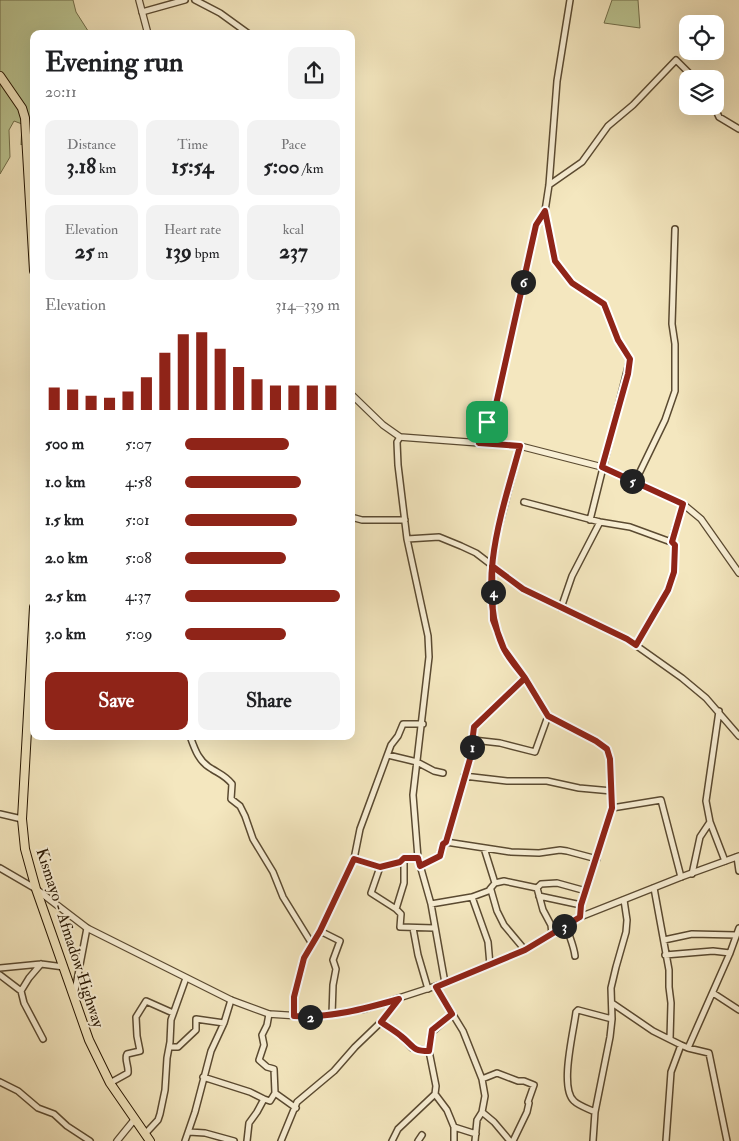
<!DOCTYPE html>
<meta charset="utf-8">
<style>
body{margin:0;font-family:"IM FELL Double Pica",serif;background:#f2f2f2;color:#202124;height:100vh;display:flex;flex-direction:column;font-size:19px;white-space:nowrap}
*{box-sizing:border-box;margin:0}
p{font-size:16px;color:#757577}
.icon{flex:none;width:28px;height:28px;fill:none;stroke:currentColor;stroke-width:2;stroke-linecap:round;stroke-linejoin:round}
.map{position:relative;flex:1;overflow:hidden}
.sheet{position:absolute;left:30px;top:30px;width:325px;height:710px;display:flex;flex-direction:column;background:#fff;border-radius:10px;box-shadow:0 5px 20px #0002}
.sheet>*{flex:none}
.buttons{position:absolute;left:679px;top:15px;display:grid;gap:10px}
.buttons a{display:grid;place-items:center;width:45px;height:45px;border-radius:10px;background:#fff;box-shadow:0 5px 20px #0002;font-size:25px}
.pin{position:absolute;display:grid;place-items:center;width:42px;height:42px;color:#fff;margin:-21px;border-radius:10px;box-shadow:0 2px 8px #0006}
.km{position:absolute;width:25px;height:25px;margin:-12px;border-radius:50%;background:#222;color:#fff;font-size:14px;line-height:25px;text-align:center}
.round{display:grid;place-items:center;flex:none;width:52px;height:52px;border-radius:10px;background:#f2f2f2}
.summary{display:flex;align-items:center;justify-content:space-between;height:85px;padding:0 15px}
h1{font-size:28px;font-weight:800;line-height:38px}
.metrics{display:grid;grid-template-columns:repeat(3,1fr);gap:8px;height:85px;padding:5px 15px}
.metrics div{display:grid;align-content:center;border-radius:10px;background:#f2f2f2;text-align:center}
.metrics b{font-size:21px;font-weight:800}
.metrics small{font-size:14px;font-weight:400}
.metrics p{font-size:14px}
.chart{height:140px;padding:10px 15px}
.chart p{display:flex;justify-content:space-between}
.chart svg{width:100%;height:90px;margin-top:5px;stroke:#8f2418;stroke-width:6}
.action{display:flex;gap:10px;margin-top:auto;padding:10px 15px}
.action a{flex:1;height:58px;border-radius:10px;background:#8f2418;color:#fff;font-size:20px;font-weight:800;line-height:58px;text-align:center}
.action a+a{background:#f2f2f2;color:#202124}
ul{padding:0 15px;list-style:none;font-size:16px}
li{display:grid;grid-template-columns:80px 60px 1fr;align-items:center;height:38px}
li i{height:12px;border-radius:6px;background:#8f2418}
.map>svg:first-child{display:block}
.green{fill:#bbc592;stroke:#716e4a}
.lines{fill:none;stroke-linecap:round;stroke-linejoin:round}
.minor-casing{stroke:#5a4a31;stroke-width:8}
.tertiary-casing{stroke:#5a4a31;stroke-width:8}
.primary-casing{stroke:#271602;stroke-width:10}
.minor{stroke:#f8efd5;stroke-width:5}
.tertiary{stroke:#f8efd5;stroke-width:5.5}
.primary{stroke:#f4e7bf;stroke-width:8}
.route-casing{stroke:#fff;stroke-width:10}
.route{stroke:#8f2418;stroke-width:6}
.labels{text-anchor:middle;dominant-baseline:central;stroke-width:4;stroke-linejoin:round;paint-order:stroke}
.street-label{font-size:16px;fill:#271602;stroke:#f8efd5}
</style>
<div class="map">
<svg width="739" height="1141" viewBox="0 0 739 1141">
<rect width="100%" height="100%" fill="#f4e7bf"/>
<filter id="stains"><feTurbulence type="fractalNoise" baseFrequency=".004" numOctaves="4"/><feColorMatrix values="0 0 0 0 .2 0 0 0 0 .09 0 0 0 0 .02 0 0 0 .5 -.17"/></filter>
<radialGradient id="worn" r=".72"><stop offset=".6" stop-color="#630" stop-opacity="0"/><stop offset="1" stop-color="#630" stop-opacity=".3"/></radialGradient>
<path class="green" d="M0,0H73L76,12L90,34H34V132L21,145L22,124L14,121L9,130L10,157L0,174Z
M612,0H638L640,28L604,23Z"/>
<g class="lines">
<defs>
<path id="minor" d="M195,0L220,13L249,34
M142,12L185,0
M714,106L719,117L739,129
M549,185L582,162L608,126L633,105L676,60L695,79
M545,211L555,261L572,283L604,304L618,340L630,359L590,520
M400,437L397,442L398,465L407,539L428,636L429,657L413,795L418,858L431,904L445,983
M479,443L487,421L495,409L536,225L545,211L549,185L557,81L570,0
M520,446L497,534L492,566L493,620L504,649L525,678L548,716L596,741L607,749L610,759L612,808L581,905L580,917
M635,482L665,420L675,391V344L672,324L675,229
M524,502L600,522L630,527L671,542L675,545L674,572L668,590L636,645
M351,517L362,520H405
M407,539L439,537L461,546L476,553L523,589L627,639L682,678L706,698L739,736
M671,542L683,504
M561,608L572,576L600,522
M190,736C195,750 199,762 212,769C220,774 226,776 232,784L231,799L240,806L245,816L253,839L273,872L283,897L312,944
M473,740L500,743L535,752L548,716
M388,755L417,762L434,771L443,773
M464,776L507,781H547L579,788L612,791
M612,808L661,800L681,877
M0,814L22,819
M710,822L725,861
M446,842L511,852L539,853L560,850L567,851L597,859
M737,857L739,871
M418,858H404V883L396,909L401,914L400,927L434,928
M354,859L380,867L400,862L404,858
M420,866L439,856L443,844L446,842L470,759L474,727L525,678
M380,867L371,893L396,909
M0,868L36,889
M692,874L700,837L710,822L706,801L719,711
M495,883L504,881L537,888L541,884L557,883L586,891
M537,888L543,910L551,925L552,934
M654,888L669,970V987L671,1003L670,1039
M491,890L497,911L504,925L525,950
M539,896L581,905
M472,897L488,942L490,965
M431,904L472,897L491,890L490,889L495,883L484,848
M566,925C569,936 574,946 575,956
M413,928L418,955L428,989
M320,931L340,941L333,960L336,969L333,985L332,1015
M664,940L692,934L736,935
M665,955L713,951L730,953
M0,968L41,964L64,967
M0,975L21,991L24,1003L43,1039
M436,987L463,1031L482,1079L485,1096L482,1112L477,1120L475,1141
M21,991L29,978L41,964
M713,993L739,1010
M74,996L87,928
M612,1003L653,1031L681,1045L688,1048L709,1053L727,1141
M294,1016V997L304,958L320,931L354,859L360,829L391,745L398,736L403,724H423
M381,1022L401,1036L412,1048L429,1051
M170,1047H178L196,1030V1019L224,1023
M688,1048L730,953L739,928
M203,1077L250,1092L264,1099
M482,1079L497,1073L518,1081H524L534,1085L528,1102L529,1103L527,1112L513,1141
M0,1082L18,1091L38,1108L54,1114L67,1126L90,1141
M110,1083L128,1073C129,1066 124,1059 127,1054L140,1051L137,1036L136,1017L146,1001L173,1013
M275,1093L296,1108
M435,1094L447,1110L454,1127L476,1134
M482,1112L494,1122L510,1141
M595,1112C589,1109 579,1106 574,1101C559,1088 574,1030 576,1012L578,1010L612,1019
M189,1132L205,1133L234,1141
M145,1134L158,1120L160,1114L165,1090L167,1058L170,1042L171,1020L186,978
M185,1141L195,1112L211,1051L224,1023L231,1000
M247,1141L249,1123L257,1112L264,1099L270,1101L275,1093L274,1069L267,1067L259,1060L264,1045L262,1035L267,1025L269,1014
M281,1141L297,1102L334,1071L355,1047L381,1022L399,999
M392,1141L398,1129L435,1094L436,1086L429,1051L431,1033L452,1014
M418,1141L422,1135
M454,1141V1127
M593,1141L595,1112L610,1037L612,1019L611,988L616,967L626,932L627,920L624,900
M666,1141L671,1072L681,1045"/>
<path id="tertiary" d="M139,0L148,34
M351,394L383,425L400,437L520,446L602,467L683,504L701,519L739,573
M36,889L87,928L231,1000L269,1014L316,1017L365,1009L445,983L525,950L580,917L681,877L739,856
M117,1141L134,1120"/>
<path id="primary" d="M0,76L22,108L25,118L34,271
M34,607L22,819L25,849L36,889L89,1040L110,1083L150,1141"/>
</defs>
<use href="#minor" class="minor-casing"/>
<use href="#tertiary" class="tertiary-casing"/>
<use href="#primary" class="primary-casing"/>
<use href="#minor" class="minor"/>
<use href="#tertiary" class="tertiary"/>
<use href="#primary" class="primary"/>
</g>
<g class="lines">
<defs>
<path id="route" d="M487,422L479,443L520,446C503,509 475,584 503,647C508,658 518,669 525,678L474,727L470,759L446,842L443,844L440,856L420,866L418,858H404L400,862L380,867L354,859L320,931L304,958L294,997V1016C331,1018 364,1009 399,999L381,1022C388,1027 395,1031 401,1036C414,1046 411,1051 429,1051L432,1030L452,1014L436,987L525,950L580,917L581,905L612,808L610,759L607,749L596,741L548,716L525,678L504,649L493,620L492,566L523,589L627,639L636,645L668,590L674,572L675,545L672,542L683,504L602,467L628,374L630,359L618,340L604,304L572,283L555,261L545,211L536,225L495,409L487,422"/>
</defs>
<use href="#route" class="route-casing"/>
<use href="#route" class="route"/>
</g>
<g class="labels">
<g class="street-label">
<text transform="translate(70 938) rotate(72)">Kismayo - Afmadow Highway</text>
</g>
</g>
<rect width="100%" height="100%" filter="url(#stains)"/>
<rect width="100%" height="100%" fill="url(#worn)"/>
</svg>
<div class="buttons">
<a><svg class="icon" aria-label="locate" viewBox="0 0 24 24"><circle cx="12" cy="12" r="6"/><path d="M12 2v4M12 18v4M2 12h4M18 12h4"/></svg></a>
<a><svg class="icon" aria-label="layers" viewBox="0 0 24 24"><path d="M12 4l9 5-9 5-9-5zM3 14l9 5 9-5"/></svg></a>
</div>
<div class="pin" style="left:487px;top:422px;background:#1e9e55"><svg class="icon" aria-label="arrive" viewBox="0 0 24 24"><path d="M6 21V4h12l-3 4 3 4H6"/></svg></div>
<b class="km" style="left:472px;top:747px">1</b>
<b class="km" style="left:310px;top:1017px">2</b>
<b class="km" style="left:564px;top:926px">3</b>
<b class="km" style="left:493px;top:592px">4</b>
<b class="km" style="left:632px;top:481px">5</b>
<b class="km" style="left:523px;top:282px">6</b>
<section class="sheet">
<div class="summary"><div><h1>Evening run</h1><p>20:11</p></div><a class="round"><svg class="icon" aria-label="share" viewBox="0 0 24 24"><path d="M12 15V3M7 8l5-5 5 5M5 13v7h14v-7"/></svg></a></div>
<div class="metrics">
<div><p>Distance</p><b>3.18<small> km</small></b></div>
<div><p>Time</p><b>15:54</b></div>
<div><p>Pace</p><b>5:00<small> /km</small></b></div>
</div>
<div class="metrics">
<div><p>Elevation</p><b>25<small> m</small></b></div>
<div><p>Heart rate</p><b>139<small> bpm</small></b></div>
<div><p>kcal</p><b>237</b></div>
</div>
<div class="chart"><p><span>Elevation</span>314–339 m</p>
<svg viewBox="0 0 160 44" preserveAspectRatio="none"><path d="M5 44V33M15 44V34M25 44V37M35 44V38M45 44V35M55 44V28M65 44V16M75 44V7M85 44V6M95 44V14M105 44V23M115 44V29M125 44V32M135 44V32M145 44V32M155 44V32"/></svg>
</div>
<ul>
<li><b>500 m</b>5:07<i style="width:67%"></i></li>
<li><b>1.0 km</b>4:58<i style="width:75%"></i></li>
<li><b>1.5 km</b>5:01<i style="width:72%"></i></li>
<li><b>2.0 km</b>5:08<i style="width:65%"></i></li>
<li><b>2.5 km</b>4:37<i style="width:100%"></i></li>
<li><b>3.0 km</b>5:09<i style="width:65%"></i></li>
</ul>
<div class="action"><a>Save</a><a>Share</a></div>
</section>
</div>
